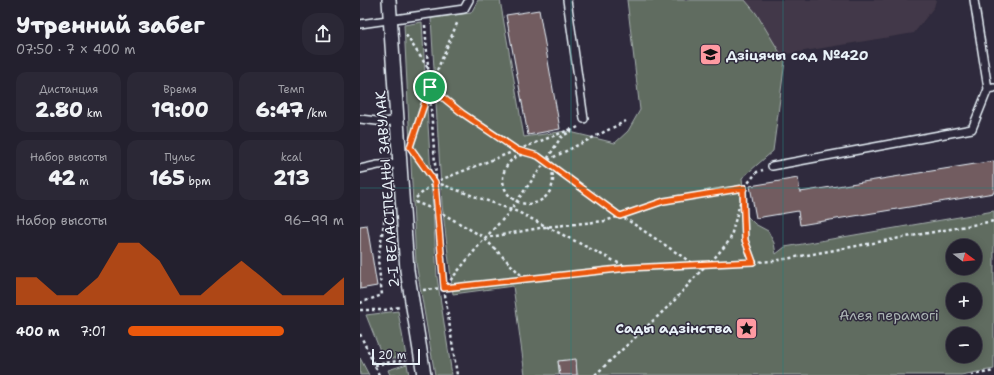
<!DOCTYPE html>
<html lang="ru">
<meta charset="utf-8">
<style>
body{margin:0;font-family:"Shantell Sans",sans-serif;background:#2b2836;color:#f1f3f6;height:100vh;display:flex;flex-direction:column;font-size:15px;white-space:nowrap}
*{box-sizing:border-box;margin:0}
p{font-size:13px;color:#a3a3aa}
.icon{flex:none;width:22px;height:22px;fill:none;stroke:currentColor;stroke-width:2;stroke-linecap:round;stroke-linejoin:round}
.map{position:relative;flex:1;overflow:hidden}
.details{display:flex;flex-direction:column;background:#23202e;width:360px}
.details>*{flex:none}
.needle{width:26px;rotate:106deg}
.buttons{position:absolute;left:586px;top:239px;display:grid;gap:8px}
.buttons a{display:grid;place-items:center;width:36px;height:36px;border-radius:50%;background:#23202e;box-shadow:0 2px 10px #0003,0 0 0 1px #403e4a;font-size:20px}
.scale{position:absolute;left:12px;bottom:10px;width:48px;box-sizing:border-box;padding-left:4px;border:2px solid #e8f1f8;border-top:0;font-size:11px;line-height:14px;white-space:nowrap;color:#e8f1f8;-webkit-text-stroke:3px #2f2a3d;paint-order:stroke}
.pin{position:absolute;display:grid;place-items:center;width:34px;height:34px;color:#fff;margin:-17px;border:2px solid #fff;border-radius:50%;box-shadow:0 1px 4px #0007}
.round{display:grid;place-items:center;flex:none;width:42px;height:42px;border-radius:16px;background:#2b2836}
.overview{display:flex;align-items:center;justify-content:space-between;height:68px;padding:0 16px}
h1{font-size:22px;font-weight:800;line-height:30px}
.figures{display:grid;grid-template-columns:repeat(3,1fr);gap:6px;height:68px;padding:4px 16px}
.figures div{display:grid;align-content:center;border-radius:10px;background:#2b2836;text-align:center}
.figures b{font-size:20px;font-weight:800}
.figures small{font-size:11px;font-weight:400}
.figures p{font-size:11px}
.chart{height:112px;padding:8px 16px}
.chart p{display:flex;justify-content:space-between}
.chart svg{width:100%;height:72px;margin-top:4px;fill:#ea580c;opacity:.7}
ul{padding:0 16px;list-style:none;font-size:13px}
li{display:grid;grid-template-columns:64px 48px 1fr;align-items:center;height:30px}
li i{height:10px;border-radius:5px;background:#ea580c}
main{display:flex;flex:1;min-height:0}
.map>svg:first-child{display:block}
.built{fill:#433948}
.green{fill:#616c61;stroke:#a4aeac;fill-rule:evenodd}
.building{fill:#725c60;stroke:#e8f1f8}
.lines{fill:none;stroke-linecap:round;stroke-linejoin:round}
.service-casing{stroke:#e8f1f8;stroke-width:10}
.minor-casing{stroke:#e8f1f8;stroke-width:16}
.path{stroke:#e8f1f8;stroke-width:2.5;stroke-dasharray:3 3;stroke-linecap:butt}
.service{stroke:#2f2a3d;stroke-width:7}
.minor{stroke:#2f2a3d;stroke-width:13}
.route-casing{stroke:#fff;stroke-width:8}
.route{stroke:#ea580c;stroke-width:5}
.grid{fill:none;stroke:#25827c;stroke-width:1;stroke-opacity:0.55}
.labels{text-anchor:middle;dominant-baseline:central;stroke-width:3;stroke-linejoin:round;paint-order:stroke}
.poi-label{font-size:14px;font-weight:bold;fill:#e8f1f8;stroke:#2f2a3d;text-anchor:start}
.street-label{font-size:14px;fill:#e8f1f8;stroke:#2f2a3d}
.park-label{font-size:14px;fill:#abb5b4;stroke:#2f2a3d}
</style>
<main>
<section class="details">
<div class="overview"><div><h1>Утренний забег</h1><p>07:50 · 7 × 400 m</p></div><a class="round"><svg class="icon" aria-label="share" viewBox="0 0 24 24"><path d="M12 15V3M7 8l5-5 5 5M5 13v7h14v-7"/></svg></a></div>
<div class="figures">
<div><p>Дистанция</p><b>2.80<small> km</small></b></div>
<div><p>Время</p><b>19:00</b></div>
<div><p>Темп</p><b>6:47<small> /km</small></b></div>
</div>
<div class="figures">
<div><p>Набор высоты</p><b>42<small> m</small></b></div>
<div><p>Пульс</p><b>165<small> bpm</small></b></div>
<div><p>kcal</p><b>213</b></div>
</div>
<div class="chart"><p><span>Набор высоты</span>96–99 m</p>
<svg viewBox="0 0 160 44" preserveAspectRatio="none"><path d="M0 44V27L10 27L20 38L30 38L40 27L50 6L60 6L70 17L80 38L90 38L100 27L110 17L120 27L130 38L140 38L150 38L160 27V44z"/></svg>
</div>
<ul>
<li><b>400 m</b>7:01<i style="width:72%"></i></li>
</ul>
</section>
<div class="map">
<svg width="634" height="375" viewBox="0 0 634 375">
<rect width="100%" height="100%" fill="#2f2a3d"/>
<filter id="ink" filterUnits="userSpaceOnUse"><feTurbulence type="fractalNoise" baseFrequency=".025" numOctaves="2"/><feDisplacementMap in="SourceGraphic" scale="8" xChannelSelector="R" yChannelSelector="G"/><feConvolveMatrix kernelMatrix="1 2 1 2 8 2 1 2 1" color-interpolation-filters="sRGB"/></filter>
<g filter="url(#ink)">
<path class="built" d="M274,0H576L574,7L554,33L285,77Z"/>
<path class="green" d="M118,0H140L164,137L206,131L255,143L268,131L280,110L267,0H385L396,13L425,61L413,151L382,178L386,215L395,224L408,231L414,243L416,254L425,247L634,211V369L601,375H217L216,360L198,361L199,375H165L153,286L93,294L82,205L71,18L111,13ZM593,246H615V268H593ZM593,290H615V312H593ZM593,334H615V356H593Z
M62,22L77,277L92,375H75L56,263L44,25Z
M38,311L46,356L37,358H23L6,315Z
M0,358L9,375H0Z
M47,364L49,375H30L28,370Z"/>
<path class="building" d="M179,10L200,129L168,135L146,15Z
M634,161V193L440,225L438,211L396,218L390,186L438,178L440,192Z
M7,225L17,286L0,289V226Z
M216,359L217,375H200L198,361Z"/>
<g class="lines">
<defs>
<path id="service" d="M207,0L224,119
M614,0L628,89
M0,24L104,9L109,0
M0,119L25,122L37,120
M412,166L612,129L628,89L634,88
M0,169L18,165L40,164"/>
<path id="minor" d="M29,0L47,270L64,375"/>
</defs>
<use href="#service" class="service-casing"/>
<use href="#minor" class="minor-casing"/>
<path class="path" d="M65,25L84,288L97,375
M46,35L68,68
M70,88L101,113L157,150L166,153
M266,121L186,161L248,207L335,265
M218,127L201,137L186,161L146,216L125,238L84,288L268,268L414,261L634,221
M53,138L70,87L98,21
M54,153L75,182L158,212L268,268
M143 179a25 25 0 1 1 50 0a25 25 0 1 1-50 0Z
M383,194L385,239L393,262
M56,198L75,182L214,128
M55,202L78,211L125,238L185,227L245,221L304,201L384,188
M125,239L165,279
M63,290L84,288
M0,303L22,295L18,259L27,204
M0,310H24L40,307
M0,334L19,375
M15,365L48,359
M235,375L312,303L346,265L350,263L370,240L384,188L397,172L403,170
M611,375L634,371"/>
<use href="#service" class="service"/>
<use href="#minor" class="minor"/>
</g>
</g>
<g class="lines" filter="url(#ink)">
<defs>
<path id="route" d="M70,87L102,113L157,150L178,156L260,216L304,201L384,188L383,191L385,240L393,262L268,268L84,288L75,182L50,147Z"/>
</defs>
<use href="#route" class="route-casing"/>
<use href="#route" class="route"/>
</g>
<path class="grid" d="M211,0V375M423,0V375M0,188H634"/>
<defs>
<symbol id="school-square" viewBox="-11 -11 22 22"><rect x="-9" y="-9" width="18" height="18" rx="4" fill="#ff9aa2" stroke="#2f2a3d"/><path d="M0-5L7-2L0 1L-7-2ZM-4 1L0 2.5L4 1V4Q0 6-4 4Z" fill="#111"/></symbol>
<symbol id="sight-square" viewBox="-11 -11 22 22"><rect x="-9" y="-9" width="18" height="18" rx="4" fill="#ff9aa2" stroke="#2f2a3d"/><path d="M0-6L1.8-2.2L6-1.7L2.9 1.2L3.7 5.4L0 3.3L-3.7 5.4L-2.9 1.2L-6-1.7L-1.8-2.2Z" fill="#111"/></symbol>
</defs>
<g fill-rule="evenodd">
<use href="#school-square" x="338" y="42" width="25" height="25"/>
<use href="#sight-square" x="374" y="316" width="25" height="25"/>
</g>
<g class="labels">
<g class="poi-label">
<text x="366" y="55">Дзіцячы сад №420</text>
<text x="372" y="328" text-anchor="end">Сады адзінства</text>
</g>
<g class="street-label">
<text transform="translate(27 189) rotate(-94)">2-І ВЕЛАСІПЕДНЫ ЗАВУЛАК</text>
</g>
<g class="park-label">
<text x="529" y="315">Алея перамогі</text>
</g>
</g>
</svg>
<div class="buttons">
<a><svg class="needle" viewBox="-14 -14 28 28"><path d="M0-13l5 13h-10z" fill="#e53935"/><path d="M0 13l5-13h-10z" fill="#a3a3aa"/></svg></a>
<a>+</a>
<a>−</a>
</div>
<div class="scale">20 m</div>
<div class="pin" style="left:70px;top:87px;background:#1e9e55"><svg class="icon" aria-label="arrive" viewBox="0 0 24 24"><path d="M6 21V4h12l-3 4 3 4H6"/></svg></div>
</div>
</main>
